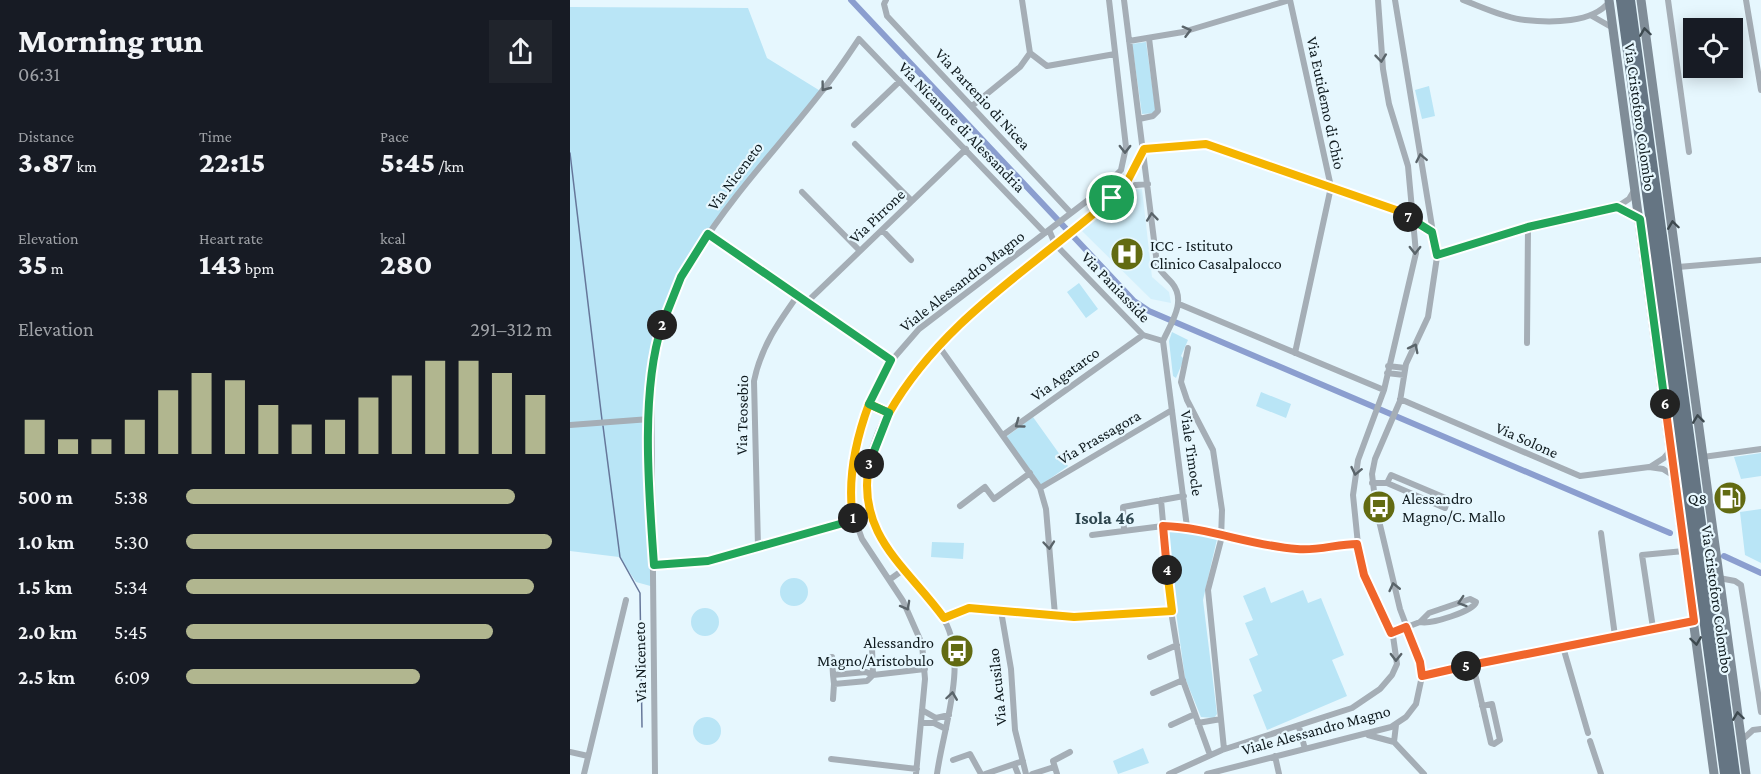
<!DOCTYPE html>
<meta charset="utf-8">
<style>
body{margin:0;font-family:"Crimson Pro",serif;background:#20242c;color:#f1f3f6;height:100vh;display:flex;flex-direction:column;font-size:22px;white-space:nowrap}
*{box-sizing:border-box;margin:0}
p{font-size:20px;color:#9ea1a6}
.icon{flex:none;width:33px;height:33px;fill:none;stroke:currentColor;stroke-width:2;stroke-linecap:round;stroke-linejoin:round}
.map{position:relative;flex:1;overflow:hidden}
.sheet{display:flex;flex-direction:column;background:#171b24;width:570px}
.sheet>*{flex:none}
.tools{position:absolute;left:1113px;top:18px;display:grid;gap:12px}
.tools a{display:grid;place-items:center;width:60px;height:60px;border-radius:0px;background:#171b24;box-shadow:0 3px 15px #0003;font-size:30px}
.pin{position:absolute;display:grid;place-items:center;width:51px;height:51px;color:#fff;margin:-26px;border:3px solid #fff;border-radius:50%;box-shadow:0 2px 6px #0007}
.km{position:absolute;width:30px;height:30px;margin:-15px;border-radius:50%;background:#222;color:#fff;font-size:16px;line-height:30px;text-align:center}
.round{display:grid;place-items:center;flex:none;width:63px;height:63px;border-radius:0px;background:#20242c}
.overview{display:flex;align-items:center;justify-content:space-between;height:102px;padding:0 18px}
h1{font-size:33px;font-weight:800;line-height:45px}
.metrics{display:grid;grid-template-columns:repeat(3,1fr);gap:9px;height:102px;padding:6px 18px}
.metrics div{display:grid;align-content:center}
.metrics b{font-size:30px;font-weight:800}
.metrics small{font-size:16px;font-weight:400}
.metrics p{font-size:16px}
.chart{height:168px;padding:12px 18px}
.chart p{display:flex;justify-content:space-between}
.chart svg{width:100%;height:108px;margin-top:6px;stroke:#b1b68f;stroke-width:6}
ul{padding:0 18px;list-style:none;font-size:20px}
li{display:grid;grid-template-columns:96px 72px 1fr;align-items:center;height:45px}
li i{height:15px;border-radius:8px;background:#b1b68f}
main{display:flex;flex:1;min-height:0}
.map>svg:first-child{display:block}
.built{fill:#d3f0fc}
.green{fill:#b9e5f6}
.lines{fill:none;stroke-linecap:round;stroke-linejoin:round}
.stream{stroke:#66779a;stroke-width:1.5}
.canal{stroke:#8b9ecf;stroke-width:6}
.street{stroke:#a5aeb6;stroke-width:6}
.secondary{stroke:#808d98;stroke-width:9}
.primary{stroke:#657583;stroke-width:10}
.oneway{stroke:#5a646a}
.oneway2{stroke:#3d494f}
.split-1-casing{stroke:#fff;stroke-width:12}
.split-2-casing{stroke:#fff;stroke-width:12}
.split-3-casing{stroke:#fff;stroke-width:12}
.split-4-casing{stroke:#fff;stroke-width:12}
.split-5-casing{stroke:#fff;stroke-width:12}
.split-6-casing{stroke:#fff;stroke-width:12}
.split-7-casing{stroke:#fff;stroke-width:12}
.split-8-casing{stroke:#fff;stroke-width:12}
.split-1{stroke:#f5b400;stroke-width:8}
.split-2{stroke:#22a559;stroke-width:8}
.split-3{stroke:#22a559;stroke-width:8}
.split-4{stroke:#f5b400;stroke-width:8}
.split-5{stroke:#f0652b;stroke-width:8}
.split-6{stroke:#f0652b;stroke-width:8}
.split-7{stroke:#22a559;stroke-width:8}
.split-8{stroke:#f5b400;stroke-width:8}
.labels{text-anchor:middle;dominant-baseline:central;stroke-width:4.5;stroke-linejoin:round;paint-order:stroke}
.street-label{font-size:16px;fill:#101b1f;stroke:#e6f7fe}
.poi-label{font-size:16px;fill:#101b1f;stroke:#e6f7fe;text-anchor:start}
.neighbourhood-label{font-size:18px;font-weight:bold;fill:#2e464f;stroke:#e6f7fe}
</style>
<main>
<section class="sheet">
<div class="overview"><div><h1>Morning run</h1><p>06:31</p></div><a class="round"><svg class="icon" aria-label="share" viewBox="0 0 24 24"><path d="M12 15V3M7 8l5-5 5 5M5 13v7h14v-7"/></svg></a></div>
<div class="metrics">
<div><p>Distance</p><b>3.87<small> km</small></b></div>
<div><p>Time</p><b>22:15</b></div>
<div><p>Pace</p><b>5:45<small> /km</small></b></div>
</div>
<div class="metrics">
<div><p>Elevation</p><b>35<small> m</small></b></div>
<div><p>Heart rate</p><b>143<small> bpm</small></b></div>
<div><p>kcal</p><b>280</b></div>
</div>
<div class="chart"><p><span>Elevation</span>291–312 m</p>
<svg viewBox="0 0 160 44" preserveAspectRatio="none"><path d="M5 44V30M15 44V38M25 44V38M35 44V30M45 44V18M55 44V11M65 44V14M75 44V24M85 44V32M95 44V30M105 44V21M115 44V12M125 44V6M135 44V6M145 44V11M155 44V20"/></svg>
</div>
<ul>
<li><b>500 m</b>5:38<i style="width:90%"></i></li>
<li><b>1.0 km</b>5:30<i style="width:100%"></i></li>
<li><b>1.5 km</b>5:34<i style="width:95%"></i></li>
<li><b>2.0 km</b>5:45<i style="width:84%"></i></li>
<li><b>2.5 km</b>6:09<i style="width:64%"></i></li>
</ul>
</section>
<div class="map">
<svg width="1191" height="774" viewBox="0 0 1191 774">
<rect width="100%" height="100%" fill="#e6f7fe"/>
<path class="built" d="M572,189L582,277L599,292L601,303L581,299L511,230L556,190Z"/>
<path class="green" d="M0,7L178,8L197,58L252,92L148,221L98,306L81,376L84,587L66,582L49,557L0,551Z
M576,42L586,113L572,114L562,44Z
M859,86L865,116L852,119L845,90Z
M509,283L528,309L516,318L497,292Z
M602,332L618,340L611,356L614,359L606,378L603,376L599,341Z
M691,392L721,404L716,418L686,406Z
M463,417L498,466L471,485L436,437Z
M1191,453V476L1171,479L1164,457Z
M1191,509V563L1175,555L1170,512Z
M598,528H611L647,539L633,600L647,714L644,718L631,717L615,678L595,531Z
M362,542L394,543L393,559L361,557Z
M210 592a14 14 0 1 1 28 0a14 14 0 1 1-28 0Z
M695,587L701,603L733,590L738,603L751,598L774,655L762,660L777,696L697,730L683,695L692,691L679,659L688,655L675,623L683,620L673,596Z
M121 622a14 14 0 1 1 28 0a14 14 0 1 1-28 0Z
M123 731a14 14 0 1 1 28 0a14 14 0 1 1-28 0Z
M573,748L579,763L548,774L543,761Z"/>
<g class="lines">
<path class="stream" d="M0,153L32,420
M33,426L50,557L70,593L72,727"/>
<path class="canal" d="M281,0L564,301L579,311L1100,533
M1154,556L1191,573"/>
<path class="street" d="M316,0L314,4L317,16L501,213
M452,0L460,53L477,66L545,54
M554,0L587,264C590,272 596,276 602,283C617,301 601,323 593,341
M720,0L761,187L725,353
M893,0C912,7 935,18 955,20C981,23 1023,23 1039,2
M1098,0L1119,152
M1176,0L1191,90
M1022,16L1043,28
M559,41L613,32L720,0
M402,106L450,67L460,53
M569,119L583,116L588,111L579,38
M284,125L330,81
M285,144L342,201
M574,149L636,144L826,210L862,232
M554,186L578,184
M232,192L290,251
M1047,207L1061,212L1070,219
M312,230L341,260
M479,230L485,244L573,335L593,341
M138,234L321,360
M867,254L958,227L1047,207L1059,199L1065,189
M1108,267L1191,260
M237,302L396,149
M609,304L814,390
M957,343L958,227
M368,345L470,488L476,509L485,615
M618,348L611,382L617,400L643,450L652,510L651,540L638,590L654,749
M818,366L835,368
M817,373L834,375
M830,399L1010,476L1079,467L1093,469L1104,476
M299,403L319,413
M0,425L80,419
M433,435L573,335
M1133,457L1191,449
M1080,467L1094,458L1100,451
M802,483H817L875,508L878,499L821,475L817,483
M470,488L602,410
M591,500L601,611L612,678L640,755
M390,506L415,487L424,499L460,473
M617,527L725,549L749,550L787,544
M554,531L553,507L614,496
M1031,533L1045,636
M522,535L593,526L617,527L593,341
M188,547L184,381C191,347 208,323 228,295
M84,565L138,561L284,521
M1149,578L1165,581L1171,585L1191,712
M319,580L333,570
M431,611L441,669L445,730L456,774
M374,618L391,609L403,608L504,617L601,611
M1083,628L1072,555L1114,551
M821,633L850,622L859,613L900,599L906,602C904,611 860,625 850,622
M993,647L1018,733
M302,648L303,675L297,681L264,684L263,675L296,672L303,675L355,669
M262,657L263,675
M580,657L607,645
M903,665L921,743L924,744L930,740L922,704L912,706
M852,676L1124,621
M583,693L613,680
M263,699L264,684
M352,710L366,718L379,715
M351,723H364L376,729
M628,723L651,719
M601,725L625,714
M729,727L735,749
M798,735L824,742L826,725
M1172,740L1183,730L1191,729
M1020,741L1031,774
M824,742L854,774
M0,752L18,756
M705,756L709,774
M261,759L347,769
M383,760L400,754L411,774
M444,764L448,774
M14,774L56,600
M85,774L81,376C95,260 184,179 252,91C265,75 277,57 289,39L475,233
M346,774L355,679L352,644L333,601L292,539L282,511L283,475L295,415L316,367L349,329L530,191L551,170L556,147L539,0
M367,774C373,728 401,657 371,615C352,587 326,566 310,537C239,405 466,266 544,196L559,178L574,149
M415,774L453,761
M462,774L484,767
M487,774L483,761L500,752
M599,774L652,750L782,708L810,689L822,675L827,664L823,636L790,564L783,495L788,460L814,390L846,253L838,166L819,104L813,69L808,0
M637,774L821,727L836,717L846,704L852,676L849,659L830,609L806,508L802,474L805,459L830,401L836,364L858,317L867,257L825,0"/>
<path class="secondary" d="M1039,0L1144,774
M1071,0L1176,774"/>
<path class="primary" d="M1051,0L1155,774
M1060,0L1165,774"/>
</g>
<defs><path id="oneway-chevron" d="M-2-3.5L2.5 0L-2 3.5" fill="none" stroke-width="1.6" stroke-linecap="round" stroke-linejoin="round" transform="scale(1.5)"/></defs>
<g class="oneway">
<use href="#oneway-chevron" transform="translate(617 31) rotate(-15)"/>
<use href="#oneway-chevron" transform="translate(811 58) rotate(84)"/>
<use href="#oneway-chevron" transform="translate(255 87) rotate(127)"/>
<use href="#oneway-chevron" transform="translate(555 149) rotate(90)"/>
<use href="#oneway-chevron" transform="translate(851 158) rotate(-101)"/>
<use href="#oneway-chevron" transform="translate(582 217) rotate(-96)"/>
<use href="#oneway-chevron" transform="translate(845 250) rotate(90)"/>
<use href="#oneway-chevron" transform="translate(844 348) rotate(-63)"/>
<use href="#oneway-chevron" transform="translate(449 424) rotate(144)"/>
<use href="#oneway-chevron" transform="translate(786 471) rotate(102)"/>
<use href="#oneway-chevron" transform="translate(479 545) rotate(85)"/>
<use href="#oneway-chevron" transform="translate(824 587) rotate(-103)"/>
<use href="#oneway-chevron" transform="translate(892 602) rotate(162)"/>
<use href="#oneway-chevron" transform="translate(336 606) rotate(61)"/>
<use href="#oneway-chevron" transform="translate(826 657) rotate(91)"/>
<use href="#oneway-chevron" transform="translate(382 696) rotate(-82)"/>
</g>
<g class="oneway2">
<use href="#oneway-chevron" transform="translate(1075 32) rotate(-98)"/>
<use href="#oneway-chevron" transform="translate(1103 225) rotate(-98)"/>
<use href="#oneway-chevron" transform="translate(1128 419) rotate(-97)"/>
<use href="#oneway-chevron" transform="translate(1126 641) rotate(82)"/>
<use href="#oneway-chevron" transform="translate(1168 716) rotate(-98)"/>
</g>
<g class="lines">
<defs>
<path id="split-1" d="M283,518C277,480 286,439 299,404L319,413C372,320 464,267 542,198"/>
<path id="split-2" d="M92,325C70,392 79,494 84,565L138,561L284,520L283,518"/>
<path id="split-3" d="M92,325L111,277L138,234L321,360L299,404L319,413L299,464"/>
<path id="split-4" d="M299,464C286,535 337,567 374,618L399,608L504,617L602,611L597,570"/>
<path id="split-5" d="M597,570L593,526C638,527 681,546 727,549C748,551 767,544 787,544L794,575L821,633L836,627L850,662L852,676L896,666"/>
<path id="split-6" d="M896,666L1124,621L1095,404"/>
<path id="split-7" d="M838,217L862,232L867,255L958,227L1047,207L1070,219L1095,404"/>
<path id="split-8" d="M542,198L558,180L574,149L636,144L826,210L838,217"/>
</defs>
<use href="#split-1" class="split-1-casing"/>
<use href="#split-2" class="split-2-casing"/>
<use href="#split-3" class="split-3-casing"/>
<use href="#split-4" class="split-4-casing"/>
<use href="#split-5" class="split-5-casing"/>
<use href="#split-6" class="split-6-casing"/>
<use href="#split-7" class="split-7-casing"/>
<use href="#split-8" class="split-8-casing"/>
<use href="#split-1" class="split-1"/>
<use href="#split-2" class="split-2"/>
<use href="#split-3" class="split-3"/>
<use href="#split-4" class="split-4"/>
<use href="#split-5" class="split-5"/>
<use href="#split-6" class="split-6"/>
<use href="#split-7" class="split-7"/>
<use href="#split-8" class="split-8"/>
</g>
<defs>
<symbol id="hospital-disc" viewBox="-11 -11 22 22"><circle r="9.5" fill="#626b12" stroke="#e6f7fe"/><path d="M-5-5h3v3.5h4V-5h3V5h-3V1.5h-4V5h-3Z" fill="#fff"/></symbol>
<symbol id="fuel-disc" viewBox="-11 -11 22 22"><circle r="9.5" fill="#626b12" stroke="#e6f7fe"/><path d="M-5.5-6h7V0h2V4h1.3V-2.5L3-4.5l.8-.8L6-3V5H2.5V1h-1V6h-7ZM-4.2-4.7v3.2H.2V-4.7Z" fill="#fff"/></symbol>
<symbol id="bus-disc" viewBox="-11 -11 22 22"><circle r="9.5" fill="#626b12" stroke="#e6f7fe"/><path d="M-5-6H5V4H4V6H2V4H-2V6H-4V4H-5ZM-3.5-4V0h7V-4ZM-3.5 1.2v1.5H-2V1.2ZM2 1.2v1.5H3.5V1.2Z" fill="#fff"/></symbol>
</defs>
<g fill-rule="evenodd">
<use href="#hospital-disc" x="538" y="235" width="38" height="38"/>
<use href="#fuel-disc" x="1141" y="479" width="38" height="38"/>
<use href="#bus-disc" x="790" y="488" width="38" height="38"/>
<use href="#bus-disc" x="368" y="632" width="38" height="38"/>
</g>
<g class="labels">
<g class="street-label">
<text transform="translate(413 99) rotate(47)">Via Partenio di Nicea</text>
<text transform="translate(756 103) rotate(78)">Via Eutidemo di Chio</text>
<text transform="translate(1070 117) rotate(82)">Via Cristoforo Colombo</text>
<text transform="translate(392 127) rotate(46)">Via Nicanore di Alessandria</text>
<text transform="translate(165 176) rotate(-53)">Via Niceneto</text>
<text transform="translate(307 216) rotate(-44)">Via Pirrone</text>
<text transform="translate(392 281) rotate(-38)">Viale Alessandro Magno</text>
<text transform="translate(546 287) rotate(46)">Via Paniasside</text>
<text transform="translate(495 374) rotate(-36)">Via Agatarco</text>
<text transform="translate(172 415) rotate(-89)">Via Teosebio</text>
<text transform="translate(529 437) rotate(-30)">Via Prassagora</text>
<text transform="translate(957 440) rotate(24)">Via Solone</text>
<text transform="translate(622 453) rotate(82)">Viale Timocle</text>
<text transform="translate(1147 599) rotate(82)">Via Cristoforo Colombo</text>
<text transform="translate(70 662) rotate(-91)">Via Niceneto</text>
<text transform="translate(427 687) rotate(-96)">Via Acusilao</text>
<text transform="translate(746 730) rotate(-15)">Viale Alessandro Magno</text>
</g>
<g class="poi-label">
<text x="580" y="245">ICC - Istituto<tspan x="580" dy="18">Clinico Casalpalocco</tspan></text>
<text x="832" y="498">Alessandro<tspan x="832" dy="18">Magno/C. Mallo</tspan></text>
<text x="1137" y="498" text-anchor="end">Q8</text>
<text x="364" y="642" text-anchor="end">Alessandro<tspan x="364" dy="18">Magno/Aristobulo</tspan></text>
</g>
<g class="neighbourhood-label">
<text x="535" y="518">Isola 46</text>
</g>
</g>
</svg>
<div class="tools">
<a><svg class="icon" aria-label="locate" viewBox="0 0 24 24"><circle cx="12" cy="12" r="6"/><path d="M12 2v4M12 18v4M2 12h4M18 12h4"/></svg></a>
</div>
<div class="pin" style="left:542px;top:198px;background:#1e9e55"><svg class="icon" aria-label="arrive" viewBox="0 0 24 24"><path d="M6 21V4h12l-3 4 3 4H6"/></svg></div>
<b class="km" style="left:283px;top:518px">1</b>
<b class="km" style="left:92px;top:325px">2</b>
<b class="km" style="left:299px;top:464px">3</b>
<b class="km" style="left:597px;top:570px">4</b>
<b class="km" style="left:896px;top:666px">5</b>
<b class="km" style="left:1095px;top:404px">6</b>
<b class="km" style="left:838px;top:217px">7</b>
</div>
</main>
